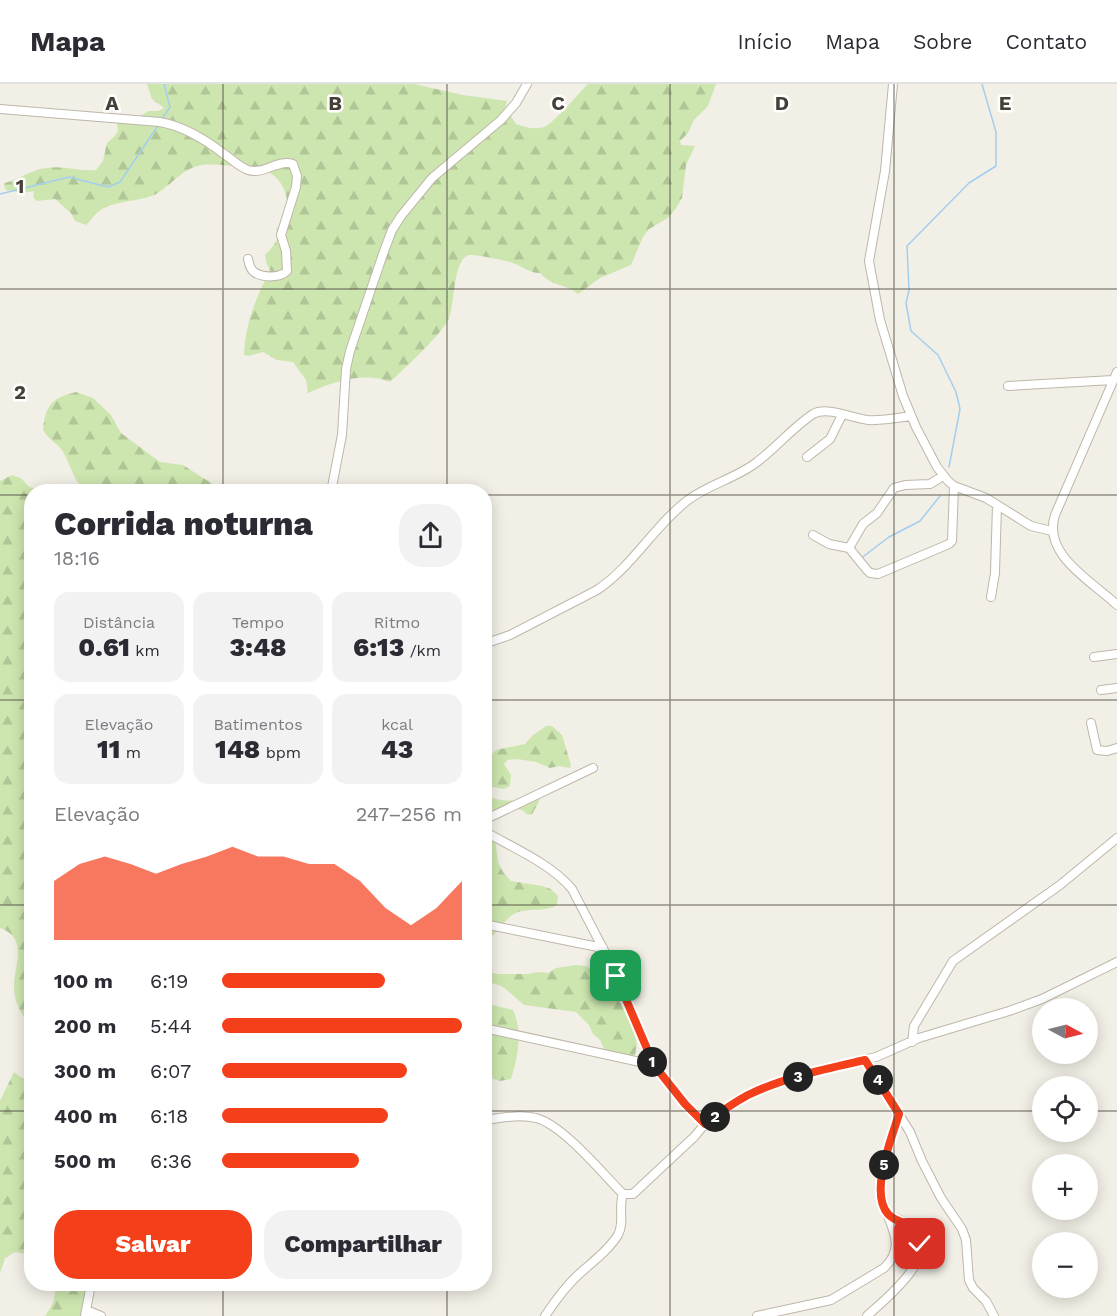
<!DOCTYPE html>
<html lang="pt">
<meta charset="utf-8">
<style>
body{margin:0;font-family:"Work Sans",sans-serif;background:#f2f2f3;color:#2b2b33;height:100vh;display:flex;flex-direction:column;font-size:22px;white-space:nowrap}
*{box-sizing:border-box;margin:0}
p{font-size:20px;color:#7c7c81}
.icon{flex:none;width:33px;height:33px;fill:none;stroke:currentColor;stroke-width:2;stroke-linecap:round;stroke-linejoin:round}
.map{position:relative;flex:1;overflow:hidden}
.side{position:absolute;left:24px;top:400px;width:468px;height:807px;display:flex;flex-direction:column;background:#fff;border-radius:24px;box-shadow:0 3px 15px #0003}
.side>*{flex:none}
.needle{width:39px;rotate:97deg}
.fabs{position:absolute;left:1032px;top:914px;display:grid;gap:12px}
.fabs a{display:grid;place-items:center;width:66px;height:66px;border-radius:50%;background:#fff;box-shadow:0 3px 15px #0003;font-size:30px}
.pin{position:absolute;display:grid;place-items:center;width:51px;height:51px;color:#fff;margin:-26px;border-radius:12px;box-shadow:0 3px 9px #0006}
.km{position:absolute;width:30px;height:30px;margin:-15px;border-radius:50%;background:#222;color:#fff;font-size:16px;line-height:30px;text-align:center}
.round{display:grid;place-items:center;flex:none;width:63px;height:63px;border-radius:24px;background:#f2f2f3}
.headline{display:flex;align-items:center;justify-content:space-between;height:102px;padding:0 30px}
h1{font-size:33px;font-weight:800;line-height:45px}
.figures{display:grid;grid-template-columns:repeat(3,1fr);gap:9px;height:102px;padding:6px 30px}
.figures div{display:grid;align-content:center;border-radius:15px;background:#f2f2f3;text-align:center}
.figures b{font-size:26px;font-weight:800}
.figures small{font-size:16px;font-weight:400}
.figures p{font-size:16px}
.chart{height:168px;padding:12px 30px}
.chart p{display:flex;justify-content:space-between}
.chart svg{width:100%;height:108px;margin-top:6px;fill:#f43f1b;opacity:.7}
.primary-button{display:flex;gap:12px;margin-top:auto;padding:12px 30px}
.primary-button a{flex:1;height:69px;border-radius:24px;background:#f43f1b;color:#fff;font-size:24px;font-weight:800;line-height:69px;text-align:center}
.primary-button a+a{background:#f2f2f3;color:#2b2b33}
ul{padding:0 30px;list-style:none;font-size:20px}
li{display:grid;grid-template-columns:96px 72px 1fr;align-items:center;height:45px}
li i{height:15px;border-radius:8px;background:#f43f1b}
header{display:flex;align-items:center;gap:36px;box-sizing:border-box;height:84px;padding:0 30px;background:#fff;border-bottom:2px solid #e1e1e2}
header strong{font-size:28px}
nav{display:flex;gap:33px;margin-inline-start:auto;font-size:21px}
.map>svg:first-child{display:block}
.forest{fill:url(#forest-firs)}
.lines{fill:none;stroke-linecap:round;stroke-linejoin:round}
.stream{stroke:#a3ceee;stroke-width:1.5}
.minor-casing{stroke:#beb7a9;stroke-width:10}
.minor{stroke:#fff;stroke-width:8}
.route-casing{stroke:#fff;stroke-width:12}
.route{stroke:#f43f1b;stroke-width:8}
.grid{fill:none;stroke:#453f35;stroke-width:1.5;stroke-opacity:0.55}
.grid-label{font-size:20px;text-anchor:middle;font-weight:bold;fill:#453f35;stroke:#fff;stroke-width:5;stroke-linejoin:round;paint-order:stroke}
</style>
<header>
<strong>Mapa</strong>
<nav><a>Início</a><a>Mapa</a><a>Sobre</a><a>Contato</a></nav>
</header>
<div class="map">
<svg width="1117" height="1232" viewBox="0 0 1117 1232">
<defs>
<pattern id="forest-firs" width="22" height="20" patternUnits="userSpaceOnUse" patternTransform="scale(1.5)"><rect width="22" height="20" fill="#cde6af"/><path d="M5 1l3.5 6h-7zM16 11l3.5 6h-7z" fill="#b1c697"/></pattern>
</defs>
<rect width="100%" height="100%" fill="#f2efe6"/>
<path class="forest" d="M147,0H414L463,11L507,17L504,28L509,29L516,40C525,43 534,46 544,43C554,39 578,10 588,0H716L708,22L694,36L688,49L680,57L681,61L695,62L686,81L682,114L676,124L668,134L649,145L643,153L631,181L600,194L578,210C564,199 553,203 540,189C528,189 521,181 510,178C505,176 473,170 469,171C453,175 455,219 449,234C445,247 402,287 390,298C364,287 332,298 308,309L306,296L293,278L277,276L263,268L248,272L244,271C245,240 256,214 270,186L266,178L265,171C272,163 281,156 276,145C279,142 283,138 285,134C292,119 284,97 270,89C260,84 214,79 202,81C182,84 172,101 156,110C138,119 115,115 98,128C94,131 90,137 86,141L75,137L71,129L55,115L37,117L33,113L34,107L23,109L6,106L4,101L5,99C20,95 32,85 47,84C64,81 80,88 96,86L103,77L107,59L115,52L118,46L117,40L109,31L141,32L148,27H159L164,24L152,15Z
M76,308L93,314L111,331L121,349L160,378L183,381L225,408H86C72,395 71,380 62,366C56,358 47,355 43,345C46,320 52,314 76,308Z
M12,391L21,394L29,403L45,408H32V937L28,938C19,928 14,915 14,903C14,881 29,854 0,844V397Z
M546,642H552L562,651L571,681L570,684L559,682L550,684L536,678L517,675L508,676L504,680L511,691L510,702L504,705L488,702L485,705V710C497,720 524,716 539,714V718L532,730L528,731L522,726L509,724L500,728L485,731V677L496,666L525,660L532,652Z
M484,744L495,756L498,778L503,788L511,797L542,802L551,805L558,812L557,821C545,828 532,824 519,828C504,832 500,850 485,856Z
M576,881L586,882L620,907L635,951L637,961L635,971H625L605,967L600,956L593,950L589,941L576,928L524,921L502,902L485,897V887L498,890H528L538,888L548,889L556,884Z
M484,919L513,926C523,947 518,973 511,995L500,997L485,992Z
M14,988L22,994L31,995V1171L15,1168L5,1174L0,1189V1017Z
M53,1200H94L88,1232H45C52,1223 58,1211 53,1200Z"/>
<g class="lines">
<path class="stream" d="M161,36L170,23L164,0
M0,110L69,93L108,103L120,98L159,40
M949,383L960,325L956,308L938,271L911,247L906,219L909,206L907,162L969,99L996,82V48L982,0
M860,475L889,453L920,437L940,412"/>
<defs>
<path id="minor" d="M893,0L885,87L869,177L880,236L903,312L916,343L937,383L948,397L954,402L986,414L1031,442L1052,447
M0,25L160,38C182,42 206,56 224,70C232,75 238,82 248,86C264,91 278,75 293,80L297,92L296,103L281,151L286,167L287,187C280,194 263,194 254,188C250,185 249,180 248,175
M1117,288L1055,431C1042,471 1092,497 1117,521
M1008,302L1113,296
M807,373L830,355L842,331
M331,408L342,351L346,285L350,267L383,170L392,146L401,132L432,94L501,36L516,19L527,0
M813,451L829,460L849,464L867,486L870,489L878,490L949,460L952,457L954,402
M849,464L863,440L877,429L894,404L905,401L930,400L943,392
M991,513L995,489L997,421
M484,560L510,551L597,506C633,482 654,442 688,416C709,400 737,394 757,378C777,363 792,344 813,330C827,322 851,334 868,336C882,337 897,334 911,332
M1094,573L1117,570
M1101,606L1117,604
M1091,639L1097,666L1107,667L1117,664
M484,736L593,684
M484,747C513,764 550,779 572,805L609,876L654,981L685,1019L705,1040
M484,840L603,864
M484,944L654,981
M912,958L914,942L953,877L1060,801L1117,754
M865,976L910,1048L922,1077L941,1114L962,1145L966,1156L969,1196L973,1204L986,1217L994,1232
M484,1036C501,1034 519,1030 536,1034C563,1041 602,1089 623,1110H633L694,1053L705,1040L746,1012L769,1002L815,987L876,973L919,954L1009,927L1042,915L1117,878
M86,1226L101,1232
M85,1232L91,1200
M545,1232C555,1217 565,1203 578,1191C591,1179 608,1167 618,1151C625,1138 618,1123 623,1110
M757,1232L831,1216L884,1184C913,1157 879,1132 881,1102C882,1078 892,1053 899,1030
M867,1232C884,1216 936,1176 917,1148C911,1140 898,1135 889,1131"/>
</defs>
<use href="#minor" class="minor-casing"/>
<use href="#minor" class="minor"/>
</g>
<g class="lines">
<defs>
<path id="route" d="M616,892L654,981L685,1020L705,1040C719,1029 733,1019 748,1011C785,993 825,985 865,976L899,1030C892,1053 869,1109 888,1130C899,1142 918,1136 920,1160"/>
</defs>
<use href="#route" class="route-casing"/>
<use href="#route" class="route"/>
</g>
<path class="grid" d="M223,0V408M447,0V408M670,0V1232M894,0V1232M0,205H1117M0,411H32M484,411H1117M0,616H32M484,616H1117M0,821H32M484,821H1117M0,1027H32M484,1027H1042M1088,1027H1117M223,1200V1232M447,1200V1232"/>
<g class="grid-label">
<text x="112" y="26">A</text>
<text x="335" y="26">B</text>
<text x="558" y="26">C</text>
<text x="782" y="26">D</text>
<text x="1005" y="26">E</text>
<text x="20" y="109">1</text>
<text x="20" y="315">2</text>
</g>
</svg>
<div class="fabs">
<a><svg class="needle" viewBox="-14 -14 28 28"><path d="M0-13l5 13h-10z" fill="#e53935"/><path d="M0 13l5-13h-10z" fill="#7c7c81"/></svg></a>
<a><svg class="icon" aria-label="locate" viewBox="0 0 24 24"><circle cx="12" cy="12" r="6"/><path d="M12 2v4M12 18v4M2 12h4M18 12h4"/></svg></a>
<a>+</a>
<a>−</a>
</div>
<div class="pin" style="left:616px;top:892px;background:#1e9e55"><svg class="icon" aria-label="arrive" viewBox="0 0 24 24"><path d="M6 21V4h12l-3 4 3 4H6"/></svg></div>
<div class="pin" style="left:920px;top:1160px;background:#d93025"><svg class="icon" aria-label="check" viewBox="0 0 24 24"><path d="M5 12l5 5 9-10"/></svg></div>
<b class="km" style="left:652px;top:978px">1</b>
<b class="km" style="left:715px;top:1033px">2</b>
<b class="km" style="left:798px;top:993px">3</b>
<b class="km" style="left:878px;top:996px">4</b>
<b class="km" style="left:884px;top:1081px">5</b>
<section class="side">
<div class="headline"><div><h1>Corrida noturna</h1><p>18:16</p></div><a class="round"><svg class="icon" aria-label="share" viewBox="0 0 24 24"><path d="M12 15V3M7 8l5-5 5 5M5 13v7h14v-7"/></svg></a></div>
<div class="figures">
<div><p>Distância</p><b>0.61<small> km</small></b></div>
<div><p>Tempo</p><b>3:48</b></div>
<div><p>Ritmo</p><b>6:13<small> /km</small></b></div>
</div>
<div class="figures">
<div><p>Elevação</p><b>11<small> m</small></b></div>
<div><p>Batimentos</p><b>148<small> bpm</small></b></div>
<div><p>kcal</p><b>43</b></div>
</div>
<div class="chart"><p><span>Elevação</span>247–256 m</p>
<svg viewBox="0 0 160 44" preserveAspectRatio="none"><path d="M0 44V20L10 13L20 10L30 13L40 17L50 13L60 10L70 6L80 10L90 10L100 13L110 13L120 20L130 31L140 38L150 31L160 20V44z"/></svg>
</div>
<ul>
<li><b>100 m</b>6:19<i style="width:68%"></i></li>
<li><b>200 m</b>5:44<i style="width:100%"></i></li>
<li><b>300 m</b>6:07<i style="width:77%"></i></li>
<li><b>400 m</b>6:18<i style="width:69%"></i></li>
<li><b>500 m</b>6:36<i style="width:57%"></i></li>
</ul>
<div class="primary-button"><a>Salvar</a><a>Compartilhar</a></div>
</section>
</div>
